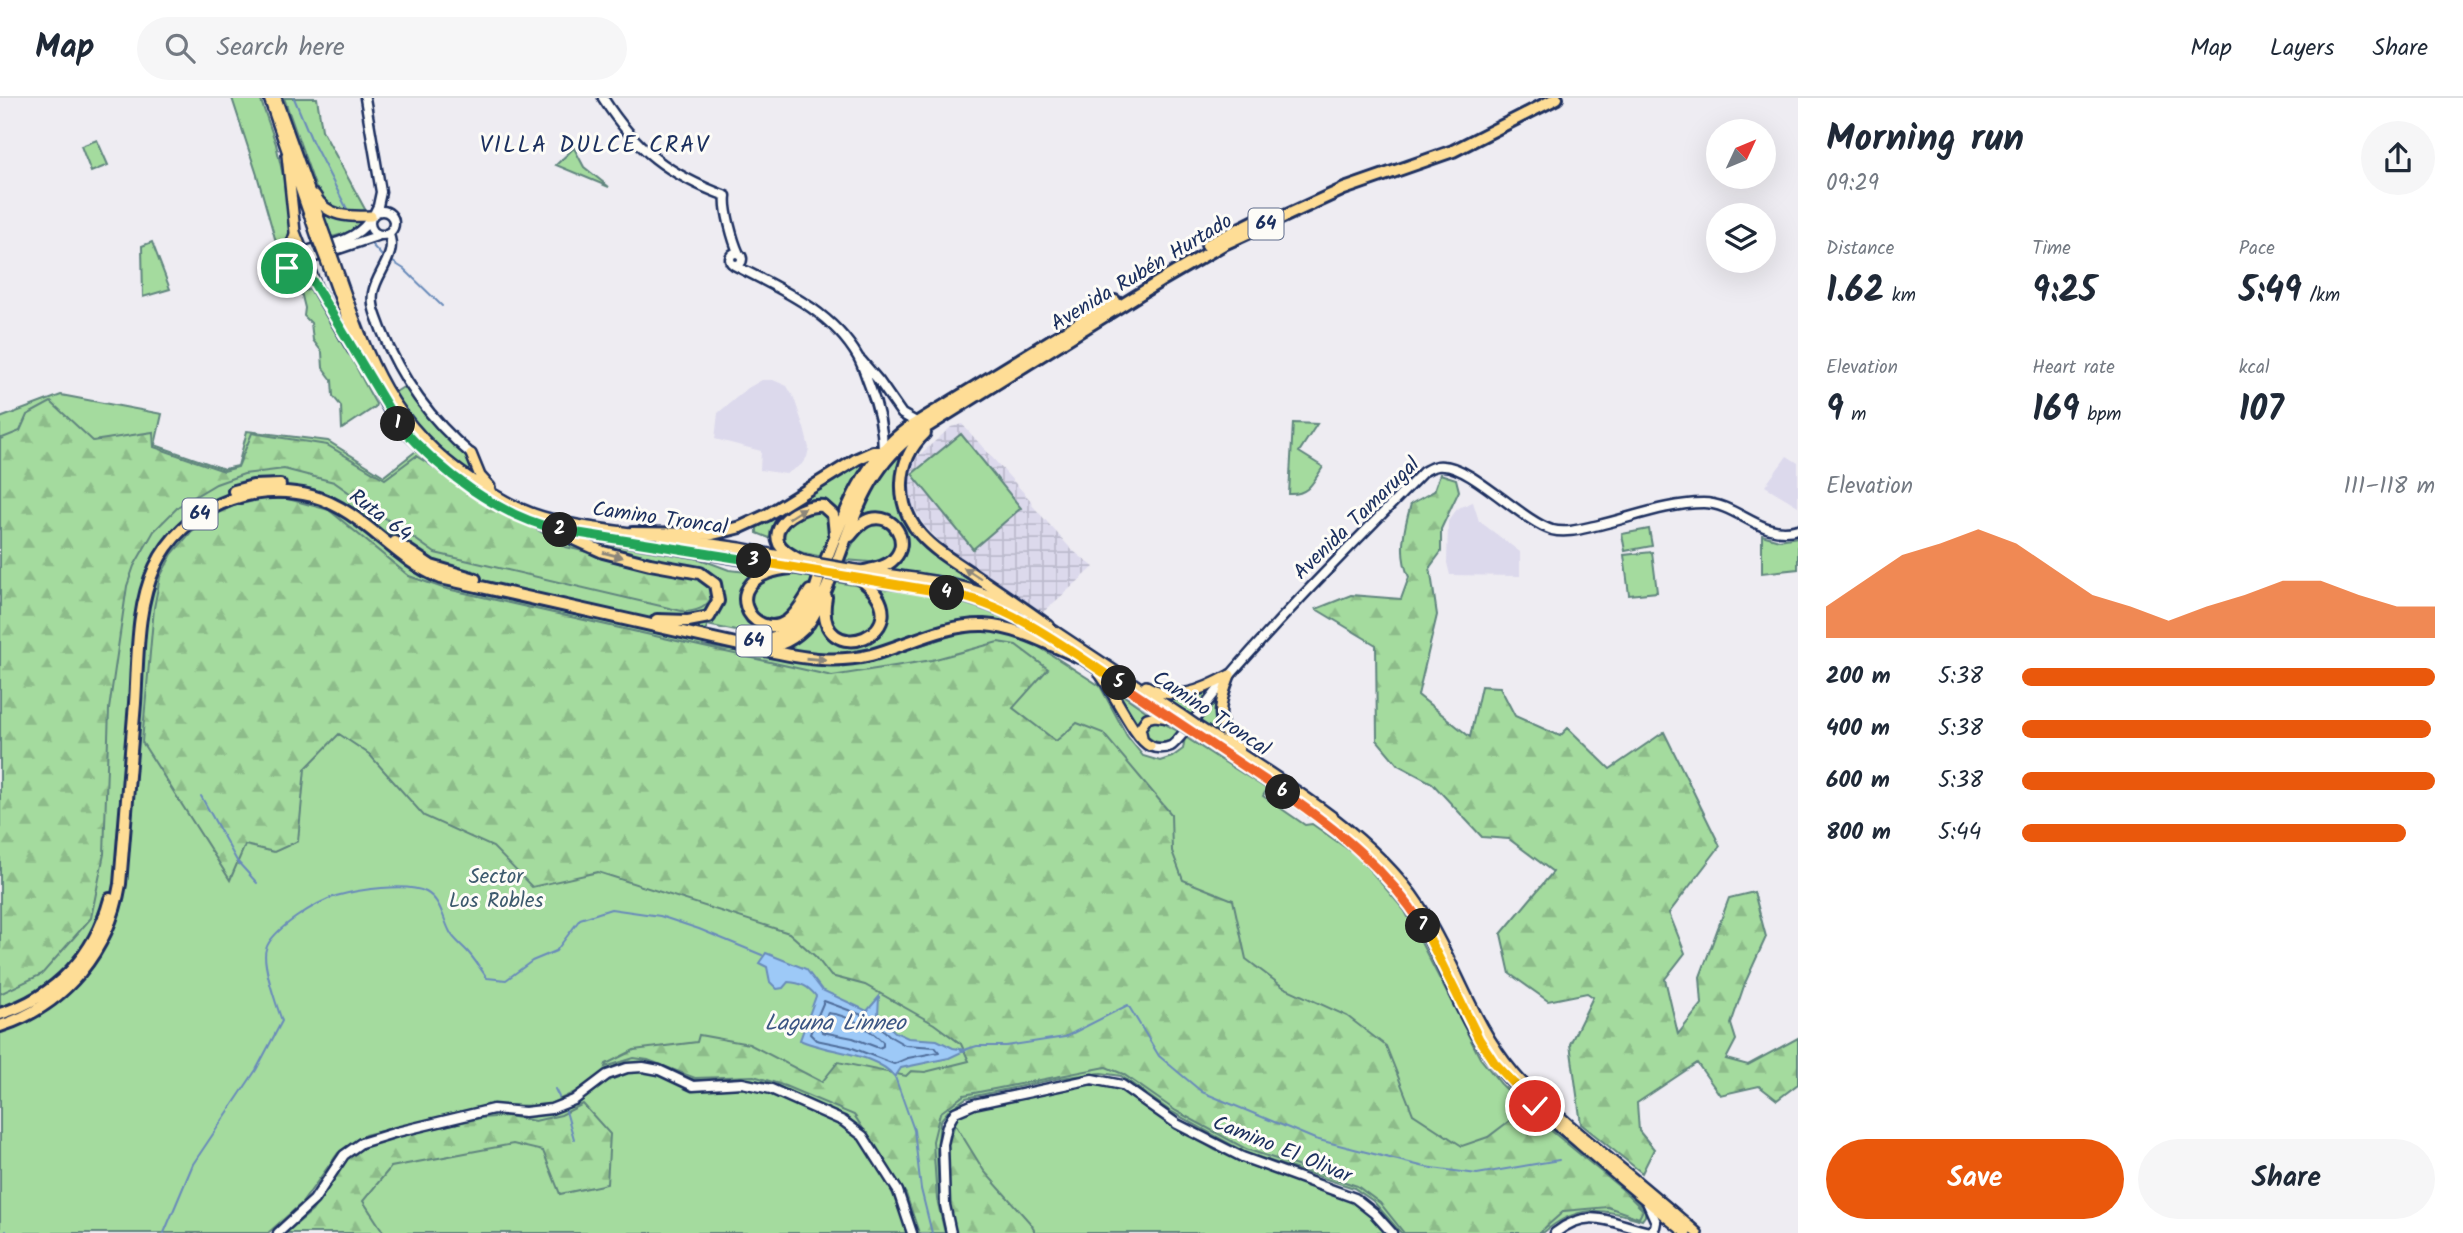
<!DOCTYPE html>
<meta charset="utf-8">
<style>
body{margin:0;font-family:Kalam,sans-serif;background:#f6f6f7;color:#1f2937;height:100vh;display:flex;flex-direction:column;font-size:26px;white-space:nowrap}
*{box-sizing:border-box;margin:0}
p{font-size:23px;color:#747a83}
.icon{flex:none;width:38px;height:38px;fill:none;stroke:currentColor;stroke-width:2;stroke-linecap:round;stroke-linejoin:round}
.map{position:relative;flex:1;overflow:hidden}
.side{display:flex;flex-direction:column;background:#fff;width:665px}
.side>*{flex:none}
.needle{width:46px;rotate:46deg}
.buttons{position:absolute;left:1706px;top:21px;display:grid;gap:14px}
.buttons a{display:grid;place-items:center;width:70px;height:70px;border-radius:50%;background:#fff;box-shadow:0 7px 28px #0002;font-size:35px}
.pin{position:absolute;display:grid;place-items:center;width:60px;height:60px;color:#fff;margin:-30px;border:4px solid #fff;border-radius:50%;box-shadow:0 2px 7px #0007}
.km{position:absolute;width:35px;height:35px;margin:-18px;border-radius:50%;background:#222;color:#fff;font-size:19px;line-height:35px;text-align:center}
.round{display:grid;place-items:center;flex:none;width:74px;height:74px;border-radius:37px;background:#f6f6f7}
.headline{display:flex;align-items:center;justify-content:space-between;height:119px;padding:0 28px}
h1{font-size:38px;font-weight:800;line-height:52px}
.stats{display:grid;grid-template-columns:repeat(3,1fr);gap:10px;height:119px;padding:7px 28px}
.stats div{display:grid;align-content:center}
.stats b{font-size:35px;font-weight:800}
.stats small{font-size:19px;font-weight:400}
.stats p{font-size:19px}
.chart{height:196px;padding:14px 28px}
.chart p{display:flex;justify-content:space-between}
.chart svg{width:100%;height:126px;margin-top:7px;fill:#ea580c;opacity:.7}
.primary-button{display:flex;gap:14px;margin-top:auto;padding:14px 28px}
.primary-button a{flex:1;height:80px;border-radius:42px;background:#ea580c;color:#fff;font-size:28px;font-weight:800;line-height:80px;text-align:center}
.primary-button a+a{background:#f6f6f7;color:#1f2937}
ul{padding:0 28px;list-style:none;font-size:23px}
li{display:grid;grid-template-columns:112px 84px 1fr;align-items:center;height:52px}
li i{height:18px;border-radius:9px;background:#ea580c}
header{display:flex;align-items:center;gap:42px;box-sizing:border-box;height:98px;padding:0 35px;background:#fff;border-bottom:2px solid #e0e1e3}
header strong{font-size:33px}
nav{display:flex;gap:38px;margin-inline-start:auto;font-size:24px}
.search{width:490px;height:63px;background:#f6f6f7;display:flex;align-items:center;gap:18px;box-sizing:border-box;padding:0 24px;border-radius:38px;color:#747a83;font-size:26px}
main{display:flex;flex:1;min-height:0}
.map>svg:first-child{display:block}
.built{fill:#dcd9ec}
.industrial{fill:url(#industrial-grid)}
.green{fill:#a4db9e;stroke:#60857e;stroke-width:2}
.forest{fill:url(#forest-firs);stroke:#60857e;stroke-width:2}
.water{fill:#9dc9f7;stroke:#698bba;stroke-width:2}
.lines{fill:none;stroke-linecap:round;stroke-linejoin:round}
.shore{stroke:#4f6d9b;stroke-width:2}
.stream{stroke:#698bba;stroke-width:2}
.secondary-casing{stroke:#1b2f5e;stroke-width:13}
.primary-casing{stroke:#1b2f5e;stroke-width:14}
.highway-casing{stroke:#1b2f5e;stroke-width:16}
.secondary{stroke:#fdfcf7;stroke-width:8}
.primary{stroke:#fedd96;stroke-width:9}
.highway{stroke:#fedd96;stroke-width:10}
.primary-bridge-casing{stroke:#1b2f5e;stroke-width:14;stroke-linecap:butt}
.primary-bridge{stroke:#fedd96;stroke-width:9}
.oneway{fill:#8c867a}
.split-1-casing{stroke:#fff;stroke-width:14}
.split-2-casing{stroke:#fff;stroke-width:14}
.split-3-casing{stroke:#fff;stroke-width:14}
.split-4-casing{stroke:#fff;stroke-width:14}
.split-5-casing{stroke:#fff;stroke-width:14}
.split-6-casing{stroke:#fff;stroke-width:14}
.split-7-casing{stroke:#fff;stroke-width:14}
.split-8-casing{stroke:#fff;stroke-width:14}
.split-1{stroke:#22a559;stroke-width:9}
.split-2{stroke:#22a559;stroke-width:9}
.split-3{stroke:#22a559;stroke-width:9}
.split-4{stroke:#f5b400;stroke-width:9}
.split-5{stroke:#f5b400;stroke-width:9}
.split-6{stroke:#f0652b;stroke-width:9}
.split-7{stroke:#f0652b;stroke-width:9}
.split-8{stroke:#f5b400;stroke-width:9}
.labels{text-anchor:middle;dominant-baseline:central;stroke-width:6;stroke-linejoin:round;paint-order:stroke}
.shield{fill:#fdfcf7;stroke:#5f6c8c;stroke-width:2}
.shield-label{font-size:19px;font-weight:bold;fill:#1b2f5e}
.street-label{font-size:21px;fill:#1b2f5e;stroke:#fdfcf7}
.park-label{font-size:21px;fill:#3d5a6e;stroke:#fdfcf7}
.neighbourhood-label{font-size:23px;letter-spacing:2px;fill:#1b2f5e;stroke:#fdfcf7}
.water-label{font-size:23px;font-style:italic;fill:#3c5684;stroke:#fdfcf7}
</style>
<header>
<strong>Map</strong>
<div class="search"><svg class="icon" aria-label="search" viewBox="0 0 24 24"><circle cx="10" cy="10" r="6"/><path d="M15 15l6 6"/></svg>Search here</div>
<nav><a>Map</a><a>Layers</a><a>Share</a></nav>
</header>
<main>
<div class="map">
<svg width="1798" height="1135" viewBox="0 0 1798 1135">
<defs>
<pattern id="industrial-grid" width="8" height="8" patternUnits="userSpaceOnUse" patternTransform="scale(1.75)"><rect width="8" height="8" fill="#dcd9ec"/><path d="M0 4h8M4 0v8" fill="none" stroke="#bcbbcd"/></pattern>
<pattern id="forest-firs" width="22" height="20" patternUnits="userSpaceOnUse" patternTransform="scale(1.75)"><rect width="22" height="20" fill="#a4db9e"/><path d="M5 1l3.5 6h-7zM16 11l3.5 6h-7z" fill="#8dbc8a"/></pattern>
</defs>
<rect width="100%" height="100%" fill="#eeecf2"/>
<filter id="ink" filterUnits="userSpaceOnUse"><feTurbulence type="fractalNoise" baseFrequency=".0143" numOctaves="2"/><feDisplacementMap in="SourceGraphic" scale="14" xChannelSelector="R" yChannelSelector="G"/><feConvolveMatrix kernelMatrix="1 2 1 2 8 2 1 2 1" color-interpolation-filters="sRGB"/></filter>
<g filter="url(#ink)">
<path class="built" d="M762,282H773L787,288L794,300L804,330L809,350L807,359L801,367L786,376L760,372L761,353L715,341L718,315L748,290Z
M1787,358L1798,365V408L1765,388Z
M1473,404L1479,423L1520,454V478L1450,477L1447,465L1448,423L1458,410Z"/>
<path class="industrial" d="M962,326L1033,405L1032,407L1072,452L1094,469L1041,516L946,450L924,427L910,402L907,390V378L915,361L951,329Z"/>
<path class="green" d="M232,0H260L276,46L286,91L291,141L280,158L257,77Z
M284,0H317L322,32L366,113C347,113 333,113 319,99Z
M97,42L108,67L91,74L81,48Z
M574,50L584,69L609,89L556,67Z
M320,110L362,121C358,134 344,135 332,139Z
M152,144L170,191L143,199L142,148Z
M311,191C337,227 354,267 376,306L375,309L342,331L341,308L333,298L332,282L323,270L322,254L313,242L311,225L304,218L305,210L301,194Z
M405,288L426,318L468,358L476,378C444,355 414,331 394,295Z
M61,297L162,316L155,347L224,371L238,368L247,333L328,343L384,378L416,353C436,370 458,386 480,401C552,445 635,469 713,497L708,523C716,519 721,512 723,502C724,491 719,480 709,474C694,466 672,464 655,460C633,456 612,450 590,444L591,443L692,458L729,472L747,474L751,470H763C723,484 738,542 780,531L779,533L755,537L707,527L703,548L817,566L864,564L971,532L1005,534L1025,540L1100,588L1127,638L1143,658L1160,663L1172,659L1183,651L1185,639L1267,691L1263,698L1305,727L1312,726L1359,759L1405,813L1480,960L1501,986L1523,1007L1623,1089L1645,1112V1118L1642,1122C1601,1110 1577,1106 1543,1135H1401L1373,1103L1354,1090L1246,1055L1170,1013L1121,978L1101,975L1060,980L966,1000L949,1012L940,1023L937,1055L939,1099L947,1135H915L905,1102L885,1060L865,1033L848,1020L771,985L748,981L695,982L644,965L619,966L573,995L546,1008L489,1007L365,1037L338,1055L302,1105L268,1135H0V320Z
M1293,325L1317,326L1299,354L1323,369C1313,384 1309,397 1289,396Z
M961,336L1021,410L973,451L912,376Z
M915,341C909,355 898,373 897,387C894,439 948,466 985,489L888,472C924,446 898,400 859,421L876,385L889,365Z
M866,363L839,421C834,416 829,407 822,404C801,394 775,422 772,441L757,435V430L847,372Z
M816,410L831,420V431L823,459L790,452L781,439C787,422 800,416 816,410Z
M870,425L886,426L898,441L895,454L882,465L845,462L857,437Z
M1649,431L1652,448L1625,453L1622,436Z
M1762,437L1779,442L1798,439V471L1762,475Z
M1652,454L1657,494L1629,497L1624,457Z
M783,473L816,480L806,497L784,523L766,524C750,511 747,509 753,488Z
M835,484L860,488L878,505L879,526L860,540C825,534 826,513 835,484Z
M875,490C898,493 923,494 946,499C979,505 1009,520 1038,536L988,523L869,553L833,559L777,552L820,513L822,523L847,546C885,550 897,517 875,490Z
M1214,590L1191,618L1155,594Z
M1117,593L1150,616L1137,630Z
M1221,594L1224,639L1197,621Z
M1156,621L1178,633L1172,642C1159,647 1151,644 1143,633L1149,624Z
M637,972L662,976L693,992L738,988L768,993L843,1027L857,1036L887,1081L908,1135H280L316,1103L341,1062L361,1047L494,1013L548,1014L611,978Z
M1080,985L1110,987L1128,994L1177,1029L1215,1052L1249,1067L1346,1098L1371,1117L1386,1135H951L945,1048L955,1018L965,1011Z"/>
<path class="forest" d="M51,304L93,343L153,334L154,349L224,373L238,369L252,335L327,347L385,381L416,358L566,449L708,482L713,497C706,510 700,512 686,514L435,455L334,384L284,371L244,376L216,386L179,408L154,433L134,468L127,488L109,611L104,756L91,820L42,876L0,896V341L20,333L27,317Z
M1440,376L1456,381L1459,393L1441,431V454L1430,469L1437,517L1418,597L1470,639L1481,588L1500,589L1515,618L1560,638L1568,630L1610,671L1664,634L1720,748L1669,815L1685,855L1665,881L1678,936L1702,906L1700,879L1729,800L1754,794L1766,839L1745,885L1731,926L1736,942L1726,961L1748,967L1798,940V986L1777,1002L1759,988L1720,997L1697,965L1637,1005L1639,1033L1654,1051L1642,1075L1581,1026L1570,946L1593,899L1587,895L1548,903L1510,876L1501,836L1553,774L1509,741L1482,739L1432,685L1398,667L1377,642L1376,547L1316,511L1351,497L1401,501L1409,479C1398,456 1404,430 1411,406L1434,393Z
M262,401H288L329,412L409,478L443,490L832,578L932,562L998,544L1016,547L1048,571L1013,610L1056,643L1077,625L1103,635L1171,716L1172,753L1183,782L1233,802L1246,861L1283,889L1347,918L1386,948L1413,1016L1462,1048L1488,1039L1525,1011L1622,1091L1643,1112L1639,1120L1608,1109L1564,1113L1539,1135H1404L1380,1105L1357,1088L1246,1051L1176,1013L1123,976L1106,969L964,997L940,1015L933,1043L937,1101L945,1135H919L906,1096L854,1017L785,988L754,978L695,980L648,962L634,960L605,969L606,966L634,952L697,944L699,937L749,946L822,984L838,964L906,978L911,973L925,974L969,963L961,946L934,926L865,887L831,878L816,859L789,835L598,774L532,789L493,749L424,718L369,656L339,636L305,671L298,743L274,754L245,747L230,782L142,644L154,510L160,479L172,456L191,434L209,419L233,408Z
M583,1006L610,1036L607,1086L560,1096L543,1053L513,1046L391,1069L363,1103L384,1135H286L312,1113L348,1060L369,1044L481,1020L508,1018L535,1023L561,1017Z
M955,1026L984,1073L1032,1127L1035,1135H953L947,1101L946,1052Z"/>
<path class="water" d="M766,855L806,871L822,892L867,913L879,899L878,918L895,934L908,940L937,942L953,950L966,952L949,960L901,970L895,979C875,954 828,955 800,942L816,898C808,888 801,885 788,884L783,890L777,891L770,884L767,869L759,865Z"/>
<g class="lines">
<path class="shore" d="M824,903L870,920L891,939L905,947L935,949L939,954L908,960L894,966L850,949L816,942L810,936Z
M828,915C849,917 868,930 883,944V948L879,950L853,940L822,934L821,930Z"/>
<path class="stream" d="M294,0L312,43L347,111
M372,147L383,159
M393,164L404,171L442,208
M201,698L237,763L257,785
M967,951L977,948H1006L1065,939L1128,907L1159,958L1202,994L1315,1041L1425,1069L1477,1076L1559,1062
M895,979L914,1032L921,1091L932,1135
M555,991L559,999
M566,1013L574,1041
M6,1133V1135
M164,1135L193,1066L256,972L282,923C277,908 261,865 266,851C272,831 317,804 336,798C357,792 407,784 426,794C441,802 443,821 450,834C454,842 462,847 468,854C475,862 481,871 487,880L506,882L532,863L556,853L580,821L611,811L660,818L699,831L762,857"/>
<defs>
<path id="secondary" d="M365,0L381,94L378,108L375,114
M603,0C636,52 669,77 726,98C724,111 733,143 739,156
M370 125a12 12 0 1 1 24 0a12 12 0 1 1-24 0Z
M388,135C399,156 376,175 373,195C371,209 377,219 381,231C401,281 430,322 471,356
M303,154C327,147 354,144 369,123
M730 161a6 6 0 1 1 12 0a6 6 0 1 1-12 0Z
M306,162L380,137
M734,167C780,191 831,212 858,259C863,268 866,279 870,289C878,309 883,330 883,352
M861,262L879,283L902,316L918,325
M1150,648C1157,651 1164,651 1171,648C1179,644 1212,597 1222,587C1285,513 1355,444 1423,374C1430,370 1435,367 1443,368C1471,368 1522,423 1552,432C1568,436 1584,430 1599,427C1633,419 1669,405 1703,405C1738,405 1761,442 1798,431
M1647,1104L1656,1124L1655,1129L1649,1134
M278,1135L314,1102L344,1057L361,1045L397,1034L493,1011L525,1014L551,1011L574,1002L607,977L627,970L643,969L659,972L693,988L742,985L771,991L843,1023L863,1038L898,1093L912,1135
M951,1135L945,1107L943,1046L947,1028L955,1014L974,1006L1092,981L1122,987L1177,1026L1242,1059L1355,1100L1374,1115L1392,1135
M1555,1135C1593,1105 1616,1129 1655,1135"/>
<path id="primary" d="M269,0L318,142
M276,0L326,140
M287,57L295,134L317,191L353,252
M315,97C326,119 349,119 371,118
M283,162L292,145L295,136
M335,166C367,258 388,325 472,382C493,397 518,412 543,419C574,428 607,432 638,436
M283,170L301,173L312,183
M329,170L359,253L386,307L397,325L433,361L484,398L550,430L816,474
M471,356L480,378L490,389
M662,439L740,450L820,466
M849,471C905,480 967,482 1017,510
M857,480C901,487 949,491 991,508C1017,518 1040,533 1063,548
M1044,526L1181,617
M1075,556L1178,624
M1100,576C1112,591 1136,643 1150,648
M1230,577C1219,606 1213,628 1239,650
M1146,588C1175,605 1203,592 1230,577
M1197,628C1271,676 1370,733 1419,807C1455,861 1471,924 1513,974C1528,993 1549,1008 1567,1025C1610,1062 1654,1097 1697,1135
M1193,634C1264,682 1362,736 1410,809C1443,858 1458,919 1496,966C1520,997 1551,1021 1580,1046C1615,1076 1650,1106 1686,1135
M1142,639L1140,630L1147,620L1155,618L1170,620"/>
<path id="highway" d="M1207,147L1261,120
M925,335C896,362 894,407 921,437C936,454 958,466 977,479C1001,495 1025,511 1048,528
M234,393L253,388L280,387
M550,430L603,454L650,466L700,475L715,486L718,503L709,519L688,523L657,522
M632,435L713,436L741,429L767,417L857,361L873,354H881
M850,438C856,431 862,423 871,421C894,415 911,444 894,461C887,469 874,471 864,473
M395,444L431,468L475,481
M802,463C794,458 784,455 779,446C769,424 805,405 823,408L833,417L835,436
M791,470C711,478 753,547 787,523C797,516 803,504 810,493
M826,499C811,579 932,534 859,480
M747,542C770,544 789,536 804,518C812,505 815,491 820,477C841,425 860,364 908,330L1115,203
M765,552C801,560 834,566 871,557C908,547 944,526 984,527C1018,529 1048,546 1079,559
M0,916C56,899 95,857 110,801
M0,928C65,908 109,852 120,786C125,726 130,665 135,605C138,561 136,510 155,469C182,411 251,382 312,398C363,412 393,461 441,480L749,549C773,552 793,544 809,525C846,465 850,386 909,340L1162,182L1224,146L1344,91L1453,53L1557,0"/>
</defs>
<use href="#secondary" class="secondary-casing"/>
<use href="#primary" class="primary-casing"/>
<use href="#highway" class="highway-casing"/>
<use href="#secondary" class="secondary"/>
<use href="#primary" class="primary"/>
<use href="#highway" class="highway"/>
<defs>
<path id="primary-bridge" d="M326,140L335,166
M318,142L329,170
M820,466L849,471
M816,474L848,479
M1181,617L1197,628
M1178,624L1193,634"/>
</defs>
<use href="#primary-bridge" class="primary-bridge-casing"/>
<use href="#primary-bridge" class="primary-bridge"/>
</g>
<defs><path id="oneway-solid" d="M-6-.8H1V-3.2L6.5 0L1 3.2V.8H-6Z" transform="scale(1.75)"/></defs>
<g class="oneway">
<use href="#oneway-solid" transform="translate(797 415) rotate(-32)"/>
<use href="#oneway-solid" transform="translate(613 457) rotate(15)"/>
<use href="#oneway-solid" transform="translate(972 475) rotate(-147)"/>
<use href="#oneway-solid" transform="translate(816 561) rotate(4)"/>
</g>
</g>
<g class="lines" filter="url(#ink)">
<defs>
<path id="split-1" d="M287,170L300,173L312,182L398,326"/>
<path id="split-2" d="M398,326C440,373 498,418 560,432"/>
<path id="split-3" d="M560,432L754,463"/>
<path id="split-4" d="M754,463L947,495"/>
<path id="split-5" d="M947,495C1012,507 1066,550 1119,585"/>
<path id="split-6" d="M1119,585L1283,694"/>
<path id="split-7" d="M1283,694C1339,733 1386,770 1423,828"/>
<path id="split-8" d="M1423,828L1479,941L1494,964L1535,1008"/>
</defs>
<use href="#split-1" class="split-1-casing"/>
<use href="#split-2" class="split-2-casing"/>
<use href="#split-3" class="split-3-casing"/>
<use href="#split-4" class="split-4-casing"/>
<use href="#split-5" class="split-5-casing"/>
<use href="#split-6" class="split-6-casing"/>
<use href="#split-7" class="split-7-casing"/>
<use href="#split-8" class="split-8-casing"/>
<use href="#split-1" class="split-1"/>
<use href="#split-2" class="split-2"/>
<use href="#split-3" class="split-3"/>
<use href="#split-4" class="split-4"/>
<use href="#split-5" class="split-5"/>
<use href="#split-6" class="split-6"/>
<use href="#split-7" class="split-7"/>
<use href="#split-8" class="split-8"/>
</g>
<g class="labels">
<g class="shield">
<rect x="1248.5" y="110.5" width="35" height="31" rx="5"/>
<rect x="182.5" y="400.5" width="35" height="31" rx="5"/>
<rect x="736.5" y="527.5" width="35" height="31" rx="5"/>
</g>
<g class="shield-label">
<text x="1266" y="126">64</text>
<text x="200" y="416">64</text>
<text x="754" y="543">64</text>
</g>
<g class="street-label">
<text transform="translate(1142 175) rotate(-31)">Avenida Rubén Hurtado</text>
<text transform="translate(380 418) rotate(37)">Ruta 64</text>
<text transform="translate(660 421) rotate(8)">Camino Troncal</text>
<text transform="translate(1357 421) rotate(-44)">Avenida Tamarugal</text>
<text transform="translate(1211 616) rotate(34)">Camino Troncal</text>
<text transform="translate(1282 1052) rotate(22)">Camino El Olivar</text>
</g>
<g class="park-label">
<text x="496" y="779">Sector<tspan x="496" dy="24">Los Robles</tspan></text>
</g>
<g class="neighbourhood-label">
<text x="595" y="48">VILLA DULCE CRAV</text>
</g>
<g class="water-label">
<text x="835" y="926">Laguna Linneo</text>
</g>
</g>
</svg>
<div class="buttons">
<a><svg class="needle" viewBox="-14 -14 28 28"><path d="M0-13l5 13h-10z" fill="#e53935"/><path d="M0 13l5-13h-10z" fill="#747a83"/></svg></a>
<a><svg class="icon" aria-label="layers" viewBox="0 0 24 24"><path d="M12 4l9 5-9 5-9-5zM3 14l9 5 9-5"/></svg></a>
</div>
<div class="pin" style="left:287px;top:170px;background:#1e9e55"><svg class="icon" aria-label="arrive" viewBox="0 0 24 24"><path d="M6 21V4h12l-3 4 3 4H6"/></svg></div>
<div class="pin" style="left:1535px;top:1008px;background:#d93025"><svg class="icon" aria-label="check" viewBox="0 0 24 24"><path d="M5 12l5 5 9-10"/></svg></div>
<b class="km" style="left:398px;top:326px">1</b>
<b class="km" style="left:560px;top:432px">2</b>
<b class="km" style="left:754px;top:463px">3</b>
<b class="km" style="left:947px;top:495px">4</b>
<b class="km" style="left:1119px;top:585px">5</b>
<b class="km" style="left:1283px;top:694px">6</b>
<b class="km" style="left:1423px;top:828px">7</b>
</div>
<section class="side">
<div class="headline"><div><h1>Morning run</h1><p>09:29</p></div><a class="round"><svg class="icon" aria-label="share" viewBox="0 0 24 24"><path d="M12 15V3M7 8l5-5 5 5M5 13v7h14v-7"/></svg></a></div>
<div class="stats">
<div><p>Distance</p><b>1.62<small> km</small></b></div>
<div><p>Time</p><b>9:25</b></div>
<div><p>Pace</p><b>5:49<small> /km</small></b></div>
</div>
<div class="stats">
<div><p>Elevation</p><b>9<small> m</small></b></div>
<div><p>Heart rate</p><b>169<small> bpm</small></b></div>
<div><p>kcal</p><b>107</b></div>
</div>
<div class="chart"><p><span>Elevation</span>111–118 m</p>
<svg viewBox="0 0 160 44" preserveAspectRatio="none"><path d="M0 44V33L10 24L20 15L30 11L40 6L50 11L60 20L70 29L80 33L90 38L100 33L110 29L120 24L130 24L140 29L150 33L160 33V44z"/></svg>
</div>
<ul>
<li><b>200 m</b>5:38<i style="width:100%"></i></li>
<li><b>400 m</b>5:38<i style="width:99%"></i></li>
<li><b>600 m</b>5:38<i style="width:100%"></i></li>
<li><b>800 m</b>5:44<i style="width:93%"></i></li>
</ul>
<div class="primary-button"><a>Save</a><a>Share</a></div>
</section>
</main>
